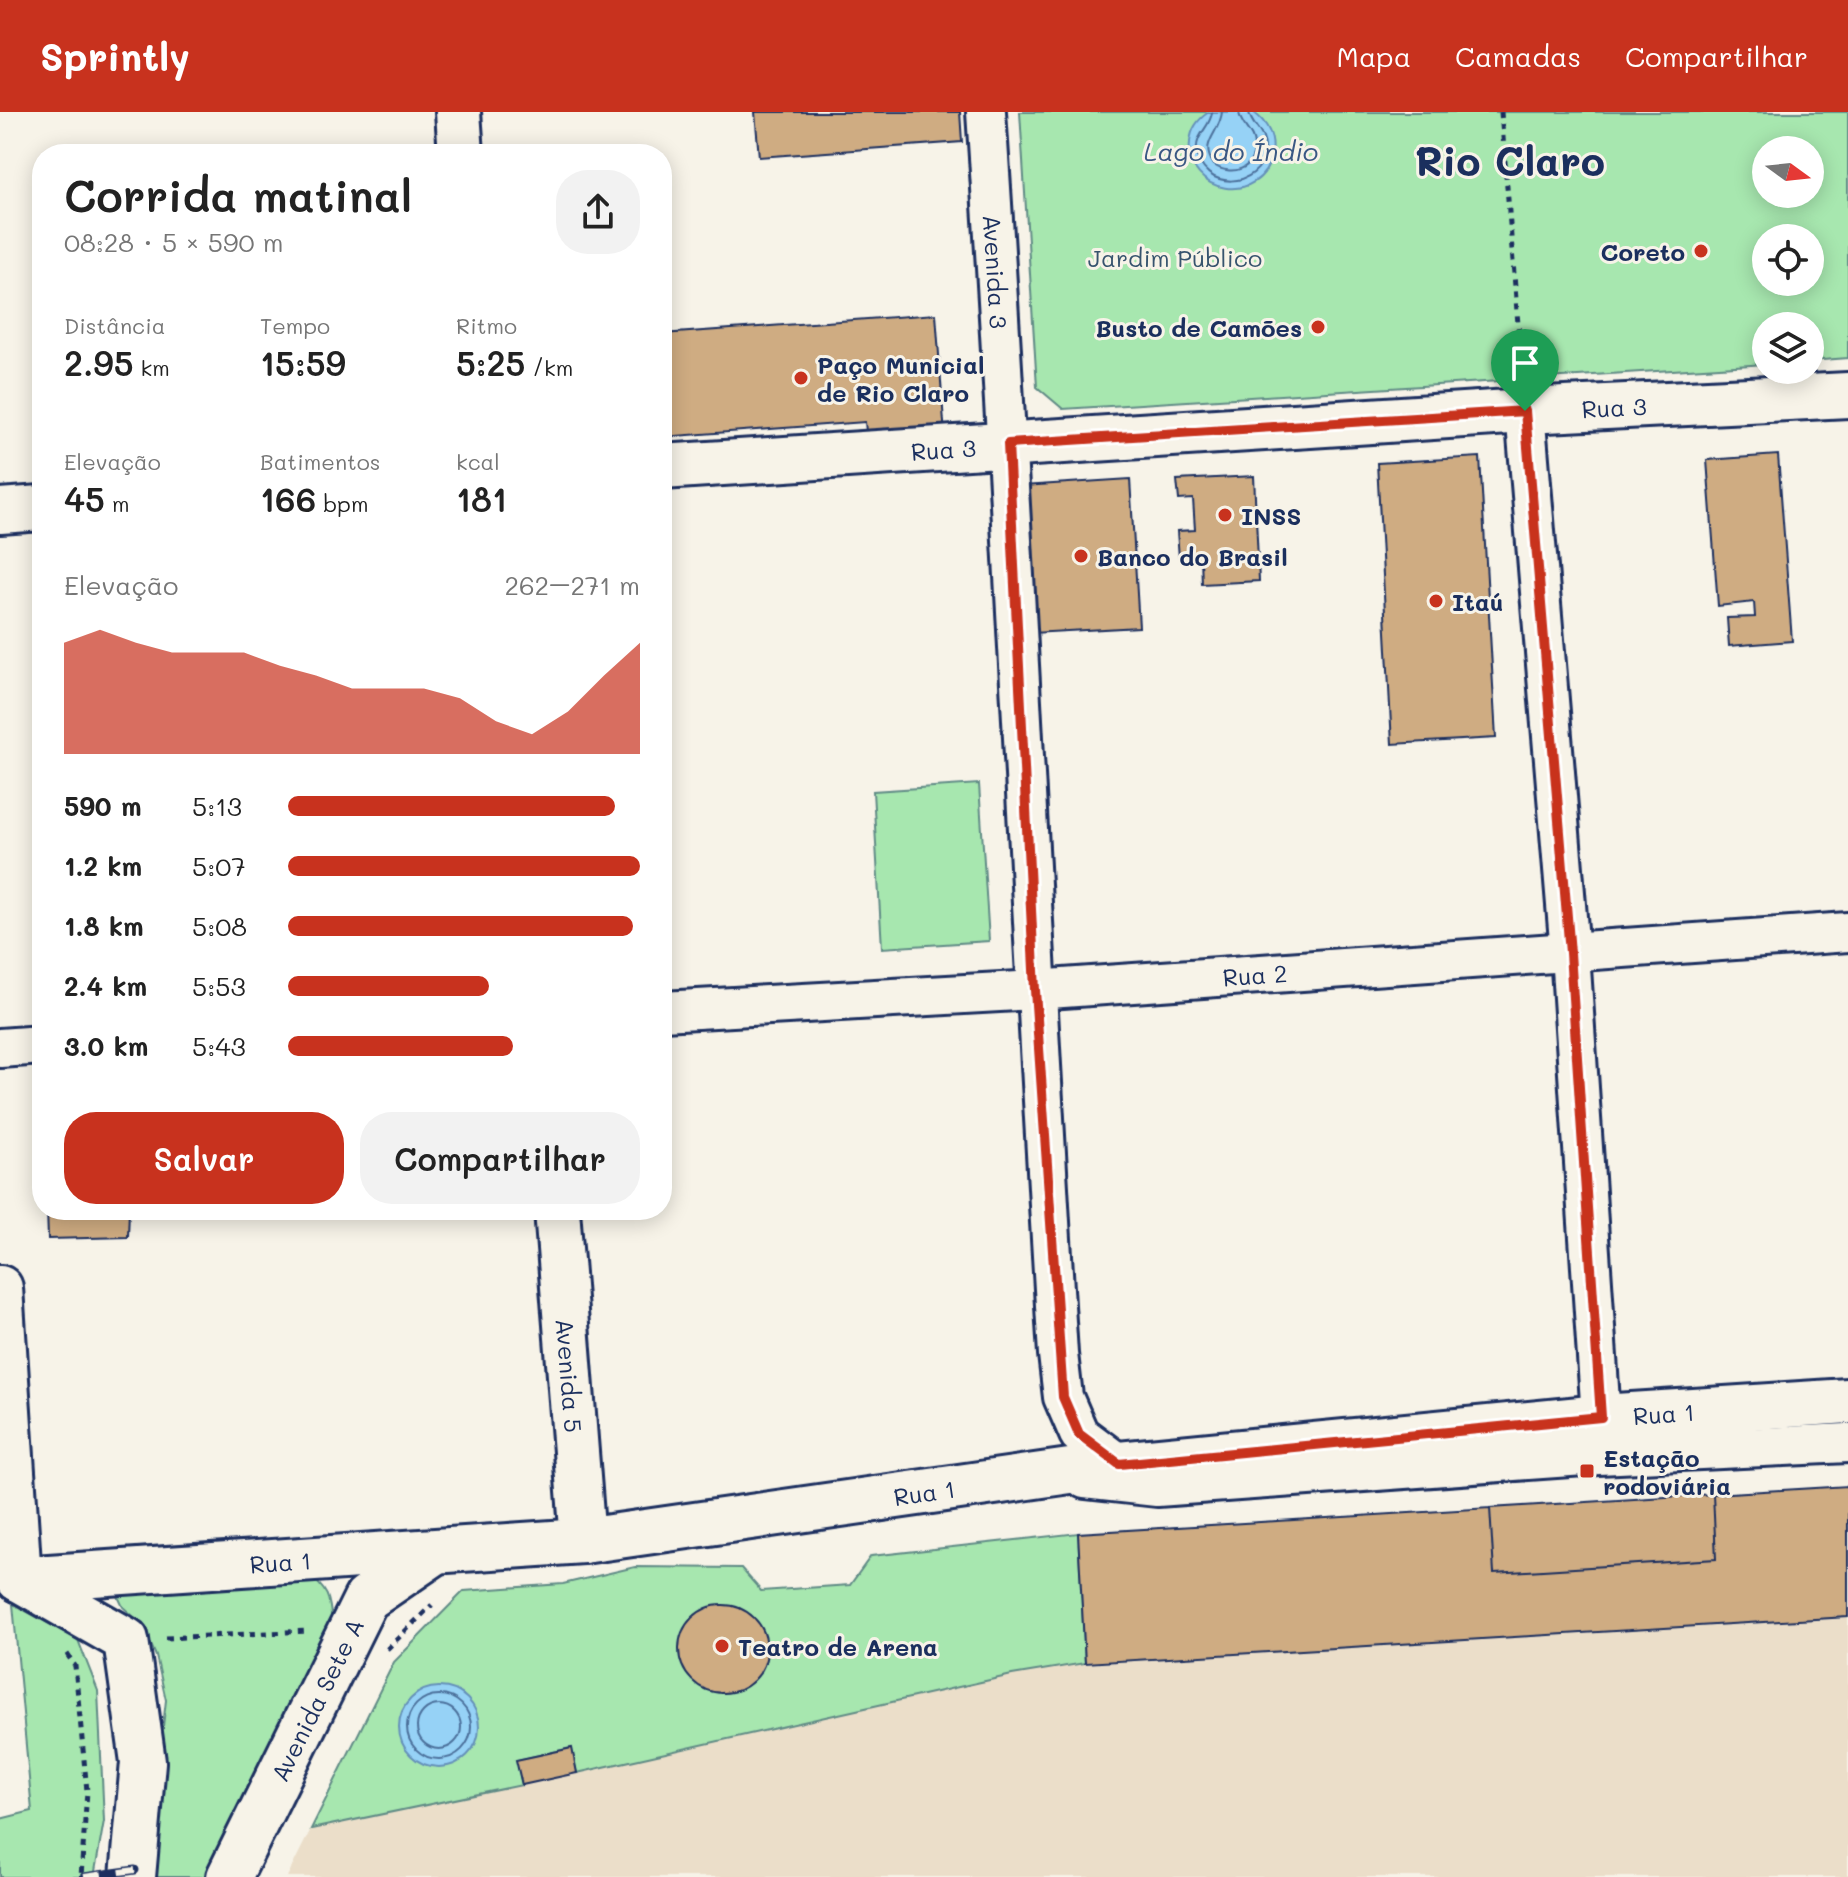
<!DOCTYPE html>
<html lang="pt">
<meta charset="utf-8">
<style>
body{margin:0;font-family:Mali,sans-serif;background:#f2f2f2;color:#222;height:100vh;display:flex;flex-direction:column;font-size:30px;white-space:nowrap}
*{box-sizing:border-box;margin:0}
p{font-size:26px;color:#767676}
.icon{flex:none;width:44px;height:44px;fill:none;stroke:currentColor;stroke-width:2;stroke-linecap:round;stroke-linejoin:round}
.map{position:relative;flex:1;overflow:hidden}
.details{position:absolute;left:32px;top:32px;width:640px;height:1076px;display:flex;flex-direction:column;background:#fff;border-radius:32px;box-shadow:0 4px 20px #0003}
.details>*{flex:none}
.needle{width:52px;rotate:105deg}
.fabs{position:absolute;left:1752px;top:24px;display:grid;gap:16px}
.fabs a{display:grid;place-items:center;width:72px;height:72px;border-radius:50%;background:#fff;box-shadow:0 4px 20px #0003;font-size:40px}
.pin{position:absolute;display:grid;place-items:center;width:68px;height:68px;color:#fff;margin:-82px -34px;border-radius:50% 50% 50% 0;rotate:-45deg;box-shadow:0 0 8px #0007}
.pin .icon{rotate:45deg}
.round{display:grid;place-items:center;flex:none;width:84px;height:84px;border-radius:32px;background:#f2f2f2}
.summary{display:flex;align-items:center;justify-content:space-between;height:136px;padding:0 32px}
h1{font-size:44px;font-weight:600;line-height:60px}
.stats{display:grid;grid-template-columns:repeat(3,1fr);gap:12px;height:136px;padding:8px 32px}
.stats div{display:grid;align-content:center}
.stats b{font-size:34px;font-weight:600}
.stats small{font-size:22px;font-weight:400}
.stats p{font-size:22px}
.chart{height:224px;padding:16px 32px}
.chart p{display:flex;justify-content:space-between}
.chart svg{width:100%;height:144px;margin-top:8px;fill:#c8321e;opacity:.7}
.button{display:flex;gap:16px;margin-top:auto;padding:16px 32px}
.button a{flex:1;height:92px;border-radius:32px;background:#c8321e;color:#fff;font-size:32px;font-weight:600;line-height:92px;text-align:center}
.button a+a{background:#f2f2f2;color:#222}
ul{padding:0 32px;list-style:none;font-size:26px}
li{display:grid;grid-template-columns:128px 96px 1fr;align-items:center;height:60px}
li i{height:20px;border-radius:10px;background:#c8321e}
header{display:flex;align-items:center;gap:48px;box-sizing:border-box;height:112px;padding:0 40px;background:#c8321e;color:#fff}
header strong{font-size:38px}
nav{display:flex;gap:44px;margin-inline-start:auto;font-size:28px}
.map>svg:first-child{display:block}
.built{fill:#ebdec9}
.green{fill:#a7e7af;stroke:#618b86;stroke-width:2;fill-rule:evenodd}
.water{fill:#96d2f6;stroke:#6591b9;stroke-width:2}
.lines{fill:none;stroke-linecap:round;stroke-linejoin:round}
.shore{stroke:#4c709b;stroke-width:2}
.building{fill:#cfac82;stroke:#1b2f5e;stroke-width:2}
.minor-casing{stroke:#1b2f5e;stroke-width:44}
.major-casing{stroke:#1b2f5e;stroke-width:50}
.path{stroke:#1b2f5e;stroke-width:5;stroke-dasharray:6 6;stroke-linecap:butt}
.minor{stroke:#f7f3e8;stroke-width:38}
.major{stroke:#f7f3e8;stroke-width:44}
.rail-casing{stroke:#1b2f5e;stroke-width:9}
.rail{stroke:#f7f3e8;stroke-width:6;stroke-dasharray:18;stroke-linecap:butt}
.route-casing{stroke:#fff;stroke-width:16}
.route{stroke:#c8321e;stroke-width:10}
.poi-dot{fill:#c8321e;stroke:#f7f3e8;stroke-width:3}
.labels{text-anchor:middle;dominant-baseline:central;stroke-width:6;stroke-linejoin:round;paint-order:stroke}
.poi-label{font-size:24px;font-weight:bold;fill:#1b2f5e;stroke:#f7f3e8;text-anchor:start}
.park-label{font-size:24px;fill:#37546e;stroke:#f7f3e8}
.street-label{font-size:24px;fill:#1b2f5e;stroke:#f7f3e8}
.water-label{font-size:26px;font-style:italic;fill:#3a5884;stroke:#f7f3e8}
.town-label{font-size:40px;font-weight:bold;fill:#1b2f5e;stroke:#f7f3e8}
</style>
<header>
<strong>Sprintly</strong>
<nav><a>Mapa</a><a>Camadas</a><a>Compartilhar</a></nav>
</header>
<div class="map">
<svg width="1848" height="1765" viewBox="0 0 1848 1765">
<rect width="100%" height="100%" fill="#f7f3e8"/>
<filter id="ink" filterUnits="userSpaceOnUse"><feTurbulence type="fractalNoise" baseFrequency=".0125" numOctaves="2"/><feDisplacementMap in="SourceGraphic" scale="16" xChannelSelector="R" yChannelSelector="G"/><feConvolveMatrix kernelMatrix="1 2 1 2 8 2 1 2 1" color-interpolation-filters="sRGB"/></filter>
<g filter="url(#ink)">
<path class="built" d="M1848,1374V1765H287L311,1717L521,1673L516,1648L572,1636L577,1660L1012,1563L1085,1551L1078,1421L1490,1396L1494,1460L1713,1382Z"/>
<path class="green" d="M1020,0H1848V246L1810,249V214H1766V252L1063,297L1037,275ZM1766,38H1810V82H1766ZM1766,126H1810V170H1766Z
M979,672L989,829L882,836L873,679Z
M1078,1421L1085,1551L1012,1563L577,1661L571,1636L517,1648L522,1673L311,1717L394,1550L464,1479L563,1472L635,1455L741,1456L761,1479L850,1473L871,1444Z
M305,1461C329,1477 330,1486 332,1513L209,1765H143L152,1711L166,1588L156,1544L142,1512L123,1495L116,1480Z
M13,1492L78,1528L98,1579L104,1709L94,1765H0V1707L32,1699Z"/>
<path class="water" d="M1209,0H1253C1267,10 1275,25 1272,42C1262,95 1184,83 1190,30C1191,18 1198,7 1209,0Z
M399 1615a40 40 0 1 1 80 0a40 40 0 1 1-80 0Z"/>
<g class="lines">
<path class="shore" d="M1212,0C1211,15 1195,22 1197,39C1201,79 1261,78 1265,39C1266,19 1251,15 1249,0
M1222,0C1220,22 1198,30 1214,53C1231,65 1256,57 1254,34C1254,20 1240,14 1239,0
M407 1615a32 32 0 1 1 64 0a32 32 0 1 1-64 0Z
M417 1615a22 22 0 1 1 44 0a22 22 0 1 1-44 0Z"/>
</g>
<path class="building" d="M755,0H960L962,30L759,45Z
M936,202L945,324L867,329L865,310L662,325V222Z
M1778,343L1792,529L1729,534L1727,506L1755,505L1754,490L1718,494L1707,348Z
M1480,345L1496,626L1392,632L1377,351Z
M1254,364L1259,469L1202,472L1201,445L1179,446L1177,419L1195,418L1193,387L1179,388L1177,368Z
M1130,367L1139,515L1032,521L1023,374Z
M47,1098H129L128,1125L48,1127Z
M1848,1374V1505L1085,1551L1078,1421L1490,1396L1494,1461L1716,1447L1713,1382Z
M1713,1382L1716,1447L1494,1461L1490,1396Z
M679 1537a44 44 0 1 1 88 0a44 44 0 1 1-88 0Z
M572,1636L577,1661L522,1673L516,1648Z"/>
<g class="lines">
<defs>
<g id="minor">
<path id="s1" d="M986,0C1014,414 1032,828 1058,1242L1063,1285L1079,1322L1119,1352"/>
<path d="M1525,299L1570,841L1601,1305"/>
<path id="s2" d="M662,899L1035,878L1848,820"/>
<path d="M0,936L42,933"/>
<path d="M1085,1367L1157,1375L1598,1343L1848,1331"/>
</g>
<g id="major">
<path d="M458,0L461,42"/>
<path id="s3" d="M662,355L1525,299L1848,283"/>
<path d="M0,399L42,396"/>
<path id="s4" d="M557,1098L583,1429"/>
<path d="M0,1176L19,1467"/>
<path id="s5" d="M19,1467L583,1429L1119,1352L1601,1305L1848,1289"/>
<path d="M19,1467L126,1528L143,1650L133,1765"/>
<path id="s6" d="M229,1765L366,1487L435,1440"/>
</g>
</defs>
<use href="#minor" class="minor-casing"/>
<use href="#major" class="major-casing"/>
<path class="path" d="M1501,0L1522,262
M166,1526L308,1519
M387,1537L432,1493
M67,1542L75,1554L87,1679L81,1765"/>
<use href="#minor" class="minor"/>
<use href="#major" class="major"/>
<defs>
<path id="rail" d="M84,1765L135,1758"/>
</defs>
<use href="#rail" class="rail-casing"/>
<use href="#rail" class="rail"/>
</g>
</g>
<g class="lines" filter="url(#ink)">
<defs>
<path id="route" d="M1525,299L1570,841L1601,1305L1119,1352L1079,1322L1063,1285L1035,878L1008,332Z"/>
</defs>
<use href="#route" class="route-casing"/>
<use href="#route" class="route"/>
</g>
<g class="poi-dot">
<circle cx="1701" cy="139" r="8"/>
<circle cx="1318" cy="215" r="8"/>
<circle cx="801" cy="266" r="8"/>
<circle cx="1225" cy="403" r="8"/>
<circle cx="1081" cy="444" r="8"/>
<circle cx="1436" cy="489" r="8"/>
<rect x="1579" y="1351" width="16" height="16" rx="4"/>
<circle cx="722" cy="1534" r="8"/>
</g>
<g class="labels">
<g class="poi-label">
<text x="1685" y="139" text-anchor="end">Coreto</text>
<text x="1302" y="215" text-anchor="end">Busto de Camões</text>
<text x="817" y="252">Paço Municial<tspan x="817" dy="28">de Rio Claro</tspan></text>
<text x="1241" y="403">INSS</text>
<text x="1097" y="444">Banco do Brasil</text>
<text x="1452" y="489">Itaú</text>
<text x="1603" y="1345">Estação<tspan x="1603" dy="28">rodoviária</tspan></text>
<text x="738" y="1534">Teatro de Arena</text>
</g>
<g class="park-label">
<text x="1175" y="145">Jardim Público</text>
</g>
<g class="street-label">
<text stroke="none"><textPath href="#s1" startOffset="160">Avenida 3</textPath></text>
<text stroke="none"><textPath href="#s3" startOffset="954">Rua 3</textPath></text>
<text stroke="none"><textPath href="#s3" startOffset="282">Rua 3</textPath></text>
<text stroke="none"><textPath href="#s2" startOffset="594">Rua 2</textPath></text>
<text stroke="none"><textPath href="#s4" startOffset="166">Avenida 5</textPath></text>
<text stroke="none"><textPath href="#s5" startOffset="1654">Rua 1</textPath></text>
<text stroke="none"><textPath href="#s5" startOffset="910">Rua 1</textPath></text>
<text stroke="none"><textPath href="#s5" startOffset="262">Rua 1</textPath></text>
<text stroke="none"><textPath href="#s6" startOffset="198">Avenida Sete A</textPath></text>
</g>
<g class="water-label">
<text x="1231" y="39">Lago do Índio</text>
</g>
<g class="town-label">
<text x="1510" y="48">Rio Claro</text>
</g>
</g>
</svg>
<div class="fabs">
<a><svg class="needle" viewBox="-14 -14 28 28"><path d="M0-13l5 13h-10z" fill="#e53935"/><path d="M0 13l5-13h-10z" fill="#767676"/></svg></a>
<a><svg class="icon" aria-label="locate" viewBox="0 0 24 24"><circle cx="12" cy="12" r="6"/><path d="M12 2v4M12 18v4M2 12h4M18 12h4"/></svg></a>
<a><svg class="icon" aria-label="layers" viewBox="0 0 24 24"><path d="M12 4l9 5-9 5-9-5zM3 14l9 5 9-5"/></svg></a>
</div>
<div class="pin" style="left:1525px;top:299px;background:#1e9e55"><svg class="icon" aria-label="arrive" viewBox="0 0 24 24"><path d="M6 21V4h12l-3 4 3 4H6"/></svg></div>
<section class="details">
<div class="summary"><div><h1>Corrida matinal</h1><p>08:28 · 5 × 590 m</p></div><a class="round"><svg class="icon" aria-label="share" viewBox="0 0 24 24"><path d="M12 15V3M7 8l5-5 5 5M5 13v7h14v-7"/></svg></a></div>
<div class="stats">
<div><p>Distância</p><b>2.95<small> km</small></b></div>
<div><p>Tempo</p><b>15:59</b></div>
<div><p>Ritmo</p><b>5:25<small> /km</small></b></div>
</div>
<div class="stats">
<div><p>Elevação</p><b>45<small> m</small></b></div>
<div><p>Batimentos</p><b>166<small> bpm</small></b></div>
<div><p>kcal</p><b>181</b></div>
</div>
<div class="chart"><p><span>Elevação</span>262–271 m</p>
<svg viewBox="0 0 160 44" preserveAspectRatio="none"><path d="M0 44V10L10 6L20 10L30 13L40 13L50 13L60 17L70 20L80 24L90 24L100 24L110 27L120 34L130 38L140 31L150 20L160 10V44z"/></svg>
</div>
<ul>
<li><b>590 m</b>5:13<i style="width:93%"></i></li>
<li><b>1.2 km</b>5:07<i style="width:100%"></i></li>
<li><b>1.8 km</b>5:08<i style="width:98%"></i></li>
<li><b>2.4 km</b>5:53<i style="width:57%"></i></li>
<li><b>3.0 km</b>5:43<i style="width:64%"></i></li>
</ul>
<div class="button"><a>Salvar</a><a>Compartilhar</a></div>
</section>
</div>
